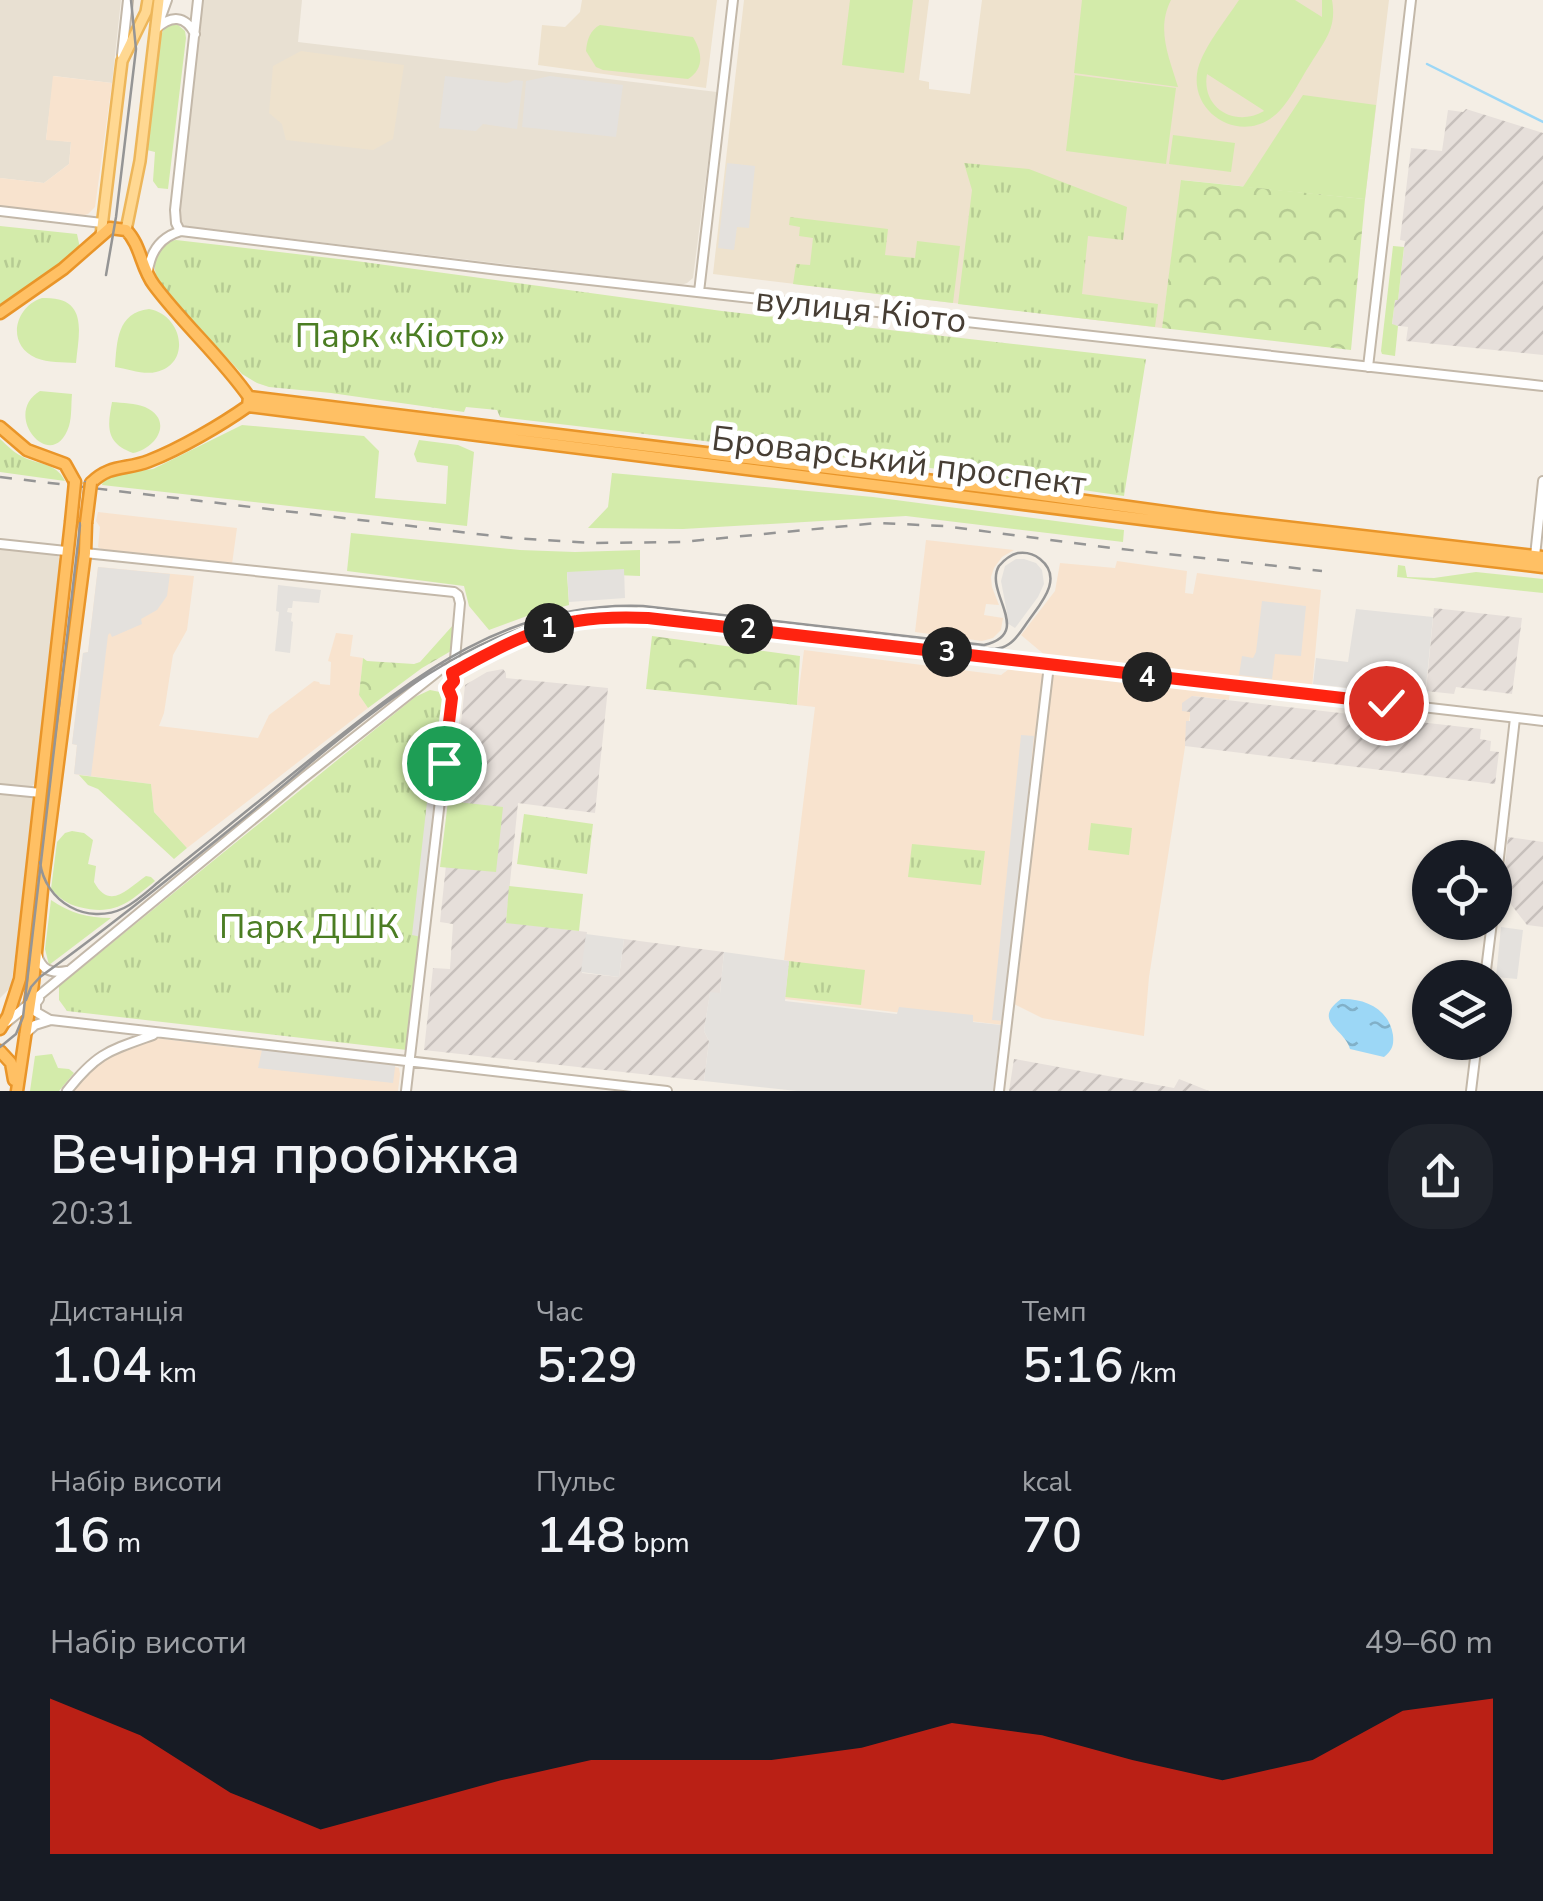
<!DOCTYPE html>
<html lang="uk">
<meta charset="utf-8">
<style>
body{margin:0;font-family:"Nunito Sans",sans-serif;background:#20242c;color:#f1f3f6;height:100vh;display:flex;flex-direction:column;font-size:38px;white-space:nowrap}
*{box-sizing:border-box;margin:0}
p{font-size:32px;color:#9ea1a6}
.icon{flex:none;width:55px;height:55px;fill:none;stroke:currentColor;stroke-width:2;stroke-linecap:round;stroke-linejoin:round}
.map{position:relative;height:1091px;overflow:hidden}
.side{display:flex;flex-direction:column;background:#171b24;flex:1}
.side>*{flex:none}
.fabs{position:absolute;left:1412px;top:840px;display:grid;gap:20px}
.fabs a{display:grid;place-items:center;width:100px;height:100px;border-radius:50%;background:#171b24;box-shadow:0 2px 8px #0004;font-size:50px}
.pin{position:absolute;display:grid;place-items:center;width:85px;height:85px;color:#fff;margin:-42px;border:5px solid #fff;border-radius:50%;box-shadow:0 2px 10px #0007}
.km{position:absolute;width:50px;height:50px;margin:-25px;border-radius:50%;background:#222;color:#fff;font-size:28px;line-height:50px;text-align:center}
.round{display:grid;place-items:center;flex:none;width:105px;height:105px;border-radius:40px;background:#20242c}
.headline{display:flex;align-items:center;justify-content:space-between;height:170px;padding:0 50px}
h1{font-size:55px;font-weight:600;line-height:75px}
.figures{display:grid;grid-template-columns:repeat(3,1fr);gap:15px;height:170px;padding:10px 50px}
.figures div{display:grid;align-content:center}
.figures b{font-size:50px;font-weight:600}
.figures small{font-size:28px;font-weight:400}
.figures p{font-size:28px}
.chart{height:280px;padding:20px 50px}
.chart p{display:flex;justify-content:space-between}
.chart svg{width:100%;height:180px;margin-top:10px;fill:#ff2310;opacity:.7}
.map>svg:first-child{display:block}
.residential{fill:#e8e0d2}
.commercial{fill:#f8e3ce}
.industrial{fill:url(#industrial-furrows)}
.education{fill:#eee2cd}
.grass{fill:#d3ebaa;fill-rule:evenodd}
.forest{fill:url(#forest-crowns)}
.park{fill:url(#park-tufts)}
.parking{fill:#e4e1dd}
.water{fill:url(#water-ripples)}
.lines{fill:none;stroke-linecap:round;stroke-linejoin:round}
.stream{stroke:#9cd7f6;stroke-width:2.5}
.minor-casing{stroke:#c3b8a9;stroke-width:12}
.major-casing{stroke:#edb65a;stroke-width:14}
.highway-casing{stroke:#e99529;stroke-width:15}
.minor{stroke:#fff;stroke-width:8}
.major{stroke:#ffd892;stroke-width:9}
.highway{stroke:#ffc064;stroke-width:10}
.tram{stroke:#959595;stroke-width:2.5}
.rail{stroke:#959595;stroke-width:2.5;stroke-dasharray:12 12;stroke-linecap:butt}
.highway-bridge-casing{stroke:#e99529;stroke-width:15;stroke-linecap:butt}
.highway-bridge{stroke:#ffc064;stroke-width:10}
.route-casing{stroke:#fff;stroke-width:20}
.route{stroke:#ff2310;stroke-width:12}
.labels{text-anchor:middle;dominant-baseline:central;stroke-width:10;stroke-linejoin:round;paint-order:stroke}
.street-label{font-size:35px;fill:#473e34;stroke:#fff}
.park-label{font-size:35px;fill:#4b7d23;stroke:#fff}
</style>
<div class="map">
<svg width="1543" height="1091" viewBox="0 0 1543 1091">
<defs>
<pattern id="industrial-furrows" width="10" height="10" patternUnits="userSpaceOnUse" patternTransform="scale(2.5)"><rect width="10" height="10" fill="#e6dfda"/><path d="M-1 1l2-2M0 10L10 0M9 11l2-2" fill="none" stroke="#c7c0bc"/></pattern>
<pattern id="forest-crowns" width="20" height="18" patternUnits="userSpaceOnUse" patternTransform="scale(2.5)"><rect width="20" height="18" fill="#d3ebaa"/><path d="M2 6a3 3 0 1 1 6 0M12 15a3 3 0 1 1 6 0" fill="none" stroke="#b6cb93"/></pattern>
<pattern id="park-tufts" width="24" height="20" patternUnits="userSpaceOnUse" patternTransform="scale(2.5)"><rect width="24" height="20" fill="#d3ebaa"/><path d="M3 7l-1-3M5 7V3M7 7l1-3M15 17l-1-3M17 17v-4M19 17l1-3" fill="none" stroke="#b6cb93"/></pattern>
<pattern id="water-ripples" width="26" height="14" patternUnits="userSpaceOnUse" patternTransform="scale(2.5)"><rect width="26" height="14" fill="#9cd7f6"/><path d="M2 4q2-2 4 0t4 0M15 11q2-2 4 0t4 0" fill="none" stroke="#81b0c8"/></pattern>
</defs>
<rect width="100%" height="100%" fill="#f4eee5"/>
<path class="residential" d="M0,0H121L112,83L54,76L46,139L71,142L69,164L44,183L0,178Z
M201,0H302L298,42L717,92L693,278L687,283L681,285L184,226L179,222L178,215Z
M0,547L56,554L61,560L35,783L30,788L0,784Z
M0,791L31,794L35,800L11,987L0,998Z"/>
<path class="commercial" d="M53,76L112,83L95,207L88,214L82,216L0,207V178L44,183L69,164L71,142L46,140Z
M98,512L237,528L232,564L103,550L98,547L100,527L96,521Z
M926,540L1014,550L1002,557L994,568L991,577L992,587L999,605L986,604L984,615L1003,618L1001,630L993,638L982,641L915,632Z
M1117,561L1187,571L1185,593L1193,594L1197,573L1321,590L1312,688L1046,656L1021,635L1055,591L1060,563L1115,568Z
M98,567L194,576L187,630L173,655L164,713L159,726L258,738L269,715L314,681L319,682L320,684L330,685L331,662L328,661L336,633L353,635L350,656L363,658L359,695L368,708L187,848L154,812L151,784L74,774L77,745L72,744L83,653L88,652Z
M804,650L1001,675L1013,666L1040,669L1043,673L1003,1025L785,999L789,961L784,960L815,707L797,705Z
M1056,671L1230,692L1229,700L1193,696L1149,977L1144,1036L1042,1018L1012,1003L1051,677Z
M155,1038L392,1066L399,1068L400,1074L398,1091H69L102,1056Z"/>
<path class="industrial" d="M1466,109L1543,133V355L1406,341L1408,327L1392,325L1395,300L1398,299L1404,249L1405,241L1400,240L1411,148L1442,151L1448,110L1463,112Z
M1434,608L1522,618L1512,694L1456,687L1454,694L1426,691Z
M503,669L506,673V678L608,688L595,813L518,803L506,922L587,932L582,973L619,977L624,939L724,952L720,993H710L704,1031L709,1041L704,1081L424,1050L433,968L450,969L453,924L440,922L465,685L487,672Z
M1192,696L1481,729L1480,739L1491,741L1490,751L1499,752L1495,784L1185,746L1186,721H1190V712L1182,711V703Z
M1508,837L1543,842V927L1527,925L1502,893Z
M1014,1059L1174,1088L1179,1079L1209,1091H1009Z"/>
<path class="education" d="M582,0H717L706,88L538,65L542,25L565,27L580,12Z
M744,0H929L919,80L929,82V89L970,94L982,0H1389L1365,199L1182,180L1162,328L713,274Z
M301,51L404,65L393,139L373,150L286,140L282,124L269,113L273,66Z"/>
<path class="grass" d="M850,0H913L904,73L842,65Z
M1082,0H1171C1156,29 1169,57 1178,87L1074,73Z
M1239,0H1295L1322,17V0H1332C1337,28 1325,40 1311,63C1299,81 1288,107 1270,119C1237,141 1192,113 1197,74C1200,51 1226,20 1239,0ZM1207,74L1263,110L1264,111C1235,128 1201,108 1207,74Z
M177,24L185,31L186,38L168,189L158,188L153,181L155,152L147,150L160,38C163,29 167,23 177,24Z
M600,25L693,37C702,52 705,68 688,79L603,70L596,67L586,51C587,40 590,30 600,25Z
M1075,75L1176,88L1166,164L1066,151Z
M1303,95L1376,105L1365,199L1243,187Z
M1173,135L1235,143L1231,172L1169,164Z
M1393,246L1404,247L1398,300H1395L1392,324L1398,326L1395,356L1382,354L1381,351Z
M42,298C89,296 79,332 76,363C63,362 48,363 36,358C6,345 14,307 42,298Z
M149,309C183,315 192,364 156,372C144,375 128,369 115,367C117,341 117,313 149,309Z
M40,391L72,394C71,404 72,416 69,426C53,476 0,415 40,391Z
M112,402C123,403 135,403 145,407C174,420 157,448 133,453C106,443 107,428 112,402Z
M242,425L364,436L379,451L375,498L446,504L448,466L417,462L414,454L419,440L458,445L474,452L467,526L102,485L103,481L115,474L153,469Z
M612,473L873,497L1124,530L1123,542L906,516L683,529L588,528L608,507Z
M351,533L520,550L575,552L640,550V576L567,573L569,605L527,616L489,630L469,606L464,586L347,571Z
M1398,565L1405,566L1407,577L1434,578L1476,572L1543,579V593L1397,577Z
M79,775L151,784L154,812L187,848L174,859L98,789L88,785Z
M448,801L503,807L496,872L440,867Z
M1091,823L1132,828L1129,855L1088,850Z
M72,831L84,833L93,840L88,864L96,866L94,882C110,911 127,889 146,876L151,877L155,881C128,903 115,916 79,907C67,904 59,898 51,889L57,842L65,833Z
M509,886L583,894L579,931L506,923Z
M51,900C70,913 88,918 111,918L49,965L45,949Z
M52,1054L58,1068L69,1069L74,1073L59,1091H30L35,1056Z"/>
<path class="forest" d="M1181,180L1365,199L1351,350L1162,328Z
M454,624L451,651L422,668L368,708L359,695L363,658L367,661L414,664L420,662Z
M652,636L800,656L797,705L646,689Z"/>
<path class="park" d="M964,163L1029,169L1127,207L1123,240L1088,236L1082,294L1158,304L1155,327L958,304L972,190Z
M790,217L888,229L885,255L915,258L917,241L960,246L953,303L793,284L796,264L810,265L813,238L799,236L800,227L789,225Z
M0,226L77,234L80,248L75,255L0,308Z
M176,240L356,261L722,311L1146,359L1124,496L910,465L500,417L497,410L466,407L464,412L331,393L269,387L257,383L242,374L161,286C150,269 152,243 176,240Z
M0,439C7,445 13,452 21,456C37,465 56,462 65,481L0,472Z
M430,690L440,692L447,706L407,1050L67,1011L59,1000V986L415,697Z
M524,814L593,824L587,874L517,864Z
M912,844L985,851L981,885L908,877Z
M789,961L865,970L861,1005L785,997Z"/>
<path class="parking" d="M445,76L507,83L515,80L523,81L517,129L483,124L476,131L439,128Z
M550,76L623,85L616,137L522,127L526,81Z
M727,163L755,166L749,228L737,227L734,250L718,248Z
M1016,559H1024L1036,563L1042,570L1044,584L1038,597L1015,628L1007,623L1008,618L1001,581L1005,566Z
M98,567L170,574L167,596L157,610L141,619L142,624L112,637L110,633L108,635L91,776L74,774L77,745L72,744L83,653L88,652Z
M624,569L625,598L569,602L567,572Z
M278,585L321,590L319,603L293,601L292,608H288L287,612L292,613L291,621L293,622L290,653L275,651L279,612L276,611Z
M1262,601L1306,606L1301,656L1275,654L1272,679L1239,675L1242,656L1253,658L1256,652Z
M1356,609L1433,617L1425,696L1313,684L1316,658L1348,662Z
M1021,735L1034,736L1005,1021L992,1020Z
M428,793L437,795L421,937L412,935Z
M1501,927L1523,930L1517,979L1496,977Z
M586,934L624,939L619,977L581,972Z
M724,952L789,961L785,1001L897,1014L899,1007L973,1015V1022L1001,1025L993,1091H797L704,1081L709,1041L704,1031L710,992L720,993Z
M263,1045L396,1060L393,1083L258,1068Z"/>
<path class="water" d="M1341,999C1365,998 1389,1009 1393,1035C1394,1046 1392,1050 1384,1057L1350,1049C1345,1029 1311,1021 1341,999Z"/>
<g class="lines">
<path class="stream" d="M1427,64L1543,122"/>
<defs>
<path id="minor" d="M158,25L167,0
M156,29C171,15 185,15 195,34
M122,55L128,0
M0,211L102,223
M180,231L176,223L175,210L198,0
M148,271C151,250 161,237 181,231L499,270L1543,386
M699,292L733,0
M1368,367L1411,0
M0,544L66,551
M85,553L454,592L458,595L460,603L455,659L451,672
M1535,556L1543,481
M452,673C488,654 528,632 569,622C595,616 622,617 648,618L1543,721
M0,789L41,793
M1495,892L1515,718
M37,954C41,970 51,974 67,971
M1485,978L1492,922
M39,999L36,1003V1012L50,1020
M7,1022L303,778L441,669L448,670L453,674V684L448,688
M25,1034L35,1025L51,1020L667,1091
M67,1091C97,1053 108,1051 153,1035
M406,1091L452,698L448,688
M999,1091L1049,665
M1471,1091L1477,1042"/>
<path id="major" d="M126,230L140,161L159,0
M101,235L122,61L146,12L148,0"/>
<path id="highway" d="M0,313L63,269L110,228L126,230C141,245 141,268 154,285C183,324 221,357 249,397L248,406C221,425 180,449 149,461C126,470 110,464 91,483
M249,397L999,489L1216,519L1543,557
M248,406L1237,531L1543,567
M0,427L27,450L65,464L75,482
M0,1029L8,1016L20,979L71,522
M0,1051L11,1063L14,1080
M17,1091L33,983L43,879L85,553L86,523"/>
</defs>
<use href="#minor" class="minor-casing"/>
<use href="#major" class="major-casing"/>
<use href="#highway" class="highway-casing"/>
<use href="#minor" class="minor"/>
<use href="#major" class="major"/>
<use href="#highway" class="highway"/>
<path class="tram" d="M106,275L116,217L136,49L131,0
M26,1000L31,987L40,977C112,925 181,869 250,813C362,721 481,605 636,609L994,649C1001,648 1003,648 1009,644C1017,639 1023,628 1029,620C1041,603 1064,578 1040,559C1034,554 1026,552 1018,553C1010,555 1004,560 999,566C983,592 1035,633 984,645L643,606C508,601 416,675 317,754C265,796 214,838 162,879C150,889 138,901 124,908C87,926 45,902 40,862
M0,1047L16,1034L23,1017L85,482"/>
<path class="rail" d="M0,477L511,538L592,543L682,542L877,523L944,526L1112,548L1322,571"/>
<defs>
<path id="highway-bridge" d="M71,522L75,482
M86,523L91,483"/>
</defs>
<use href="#highway-bridge" class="highway-bridge-casing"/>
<use href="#highway-bridge" class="highway-bridge"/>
</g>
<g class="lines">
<defs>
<path id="route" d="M444,763L452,698L448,688L454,681L452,673C489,653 535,627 577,621C601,617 624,617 648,618L1386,703"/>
</defs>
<use href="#route" class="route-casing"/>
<use href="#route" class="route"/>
</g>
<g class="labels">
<g class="street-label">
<text transform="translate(861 310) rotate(6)">вулиця Кіото</text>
<text transform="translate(899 461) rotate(7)">Броварський проспект</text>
</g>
<g class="park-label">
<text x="400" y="335">Парк «Кіото»</text>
<text x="309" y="926">Парк ДШК</text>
</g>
</g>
</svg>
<div class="fabs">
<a><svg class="icon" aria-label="locate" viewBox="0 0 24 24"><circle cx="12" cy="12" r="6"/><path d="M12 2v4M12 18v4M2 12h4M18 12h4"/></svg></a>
<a><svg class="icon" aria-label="layers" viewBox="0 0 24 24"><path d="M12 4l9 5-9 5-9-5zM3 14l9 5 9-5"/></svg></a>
</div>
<div class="pin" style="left:444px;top:763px;background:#1e9e55"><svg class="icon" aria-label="arrive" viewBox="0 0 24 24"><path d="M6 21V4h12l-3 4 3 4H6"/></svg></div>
<div class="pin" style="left:1386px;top:703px;background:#d93025"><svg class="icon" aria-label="check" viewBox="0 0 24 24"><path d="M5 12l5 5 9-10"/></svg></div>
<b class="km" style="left:549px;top:628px">1</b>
<b class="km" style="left:748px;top:629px">2</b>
<b class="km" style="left:947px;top:652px">3</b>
<b class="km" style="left:1147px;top:677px">4</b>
</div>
<section class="side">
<div class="headline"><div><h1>Вечірня пробіжка</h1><p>20:31</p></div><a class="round"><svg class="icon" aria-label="share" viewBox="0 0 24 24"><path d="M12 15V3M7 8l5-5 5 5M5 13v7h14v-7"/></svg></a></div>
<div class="figures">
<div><p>Дистанція</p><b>1.04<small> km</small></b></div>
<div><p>Час</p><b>5:29</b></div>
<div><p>Темп</p><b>5:16<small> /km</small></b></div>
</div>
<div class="figures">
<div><p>Набір висоти</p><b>16<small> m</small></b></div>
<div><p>Пульс</p><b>148<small> bpm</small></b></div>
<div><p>kcal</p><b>70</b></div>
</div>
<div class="chart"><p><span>Набір висоти</span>49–60 m</p>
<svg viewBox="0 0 160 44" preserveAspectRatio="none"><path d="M0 44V6L10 15L20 29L30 38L40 32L50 26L60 21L70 21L80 21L90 18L100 12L110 15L120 21L130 26L140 21L150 9L160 6V44z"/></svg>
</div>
</section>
